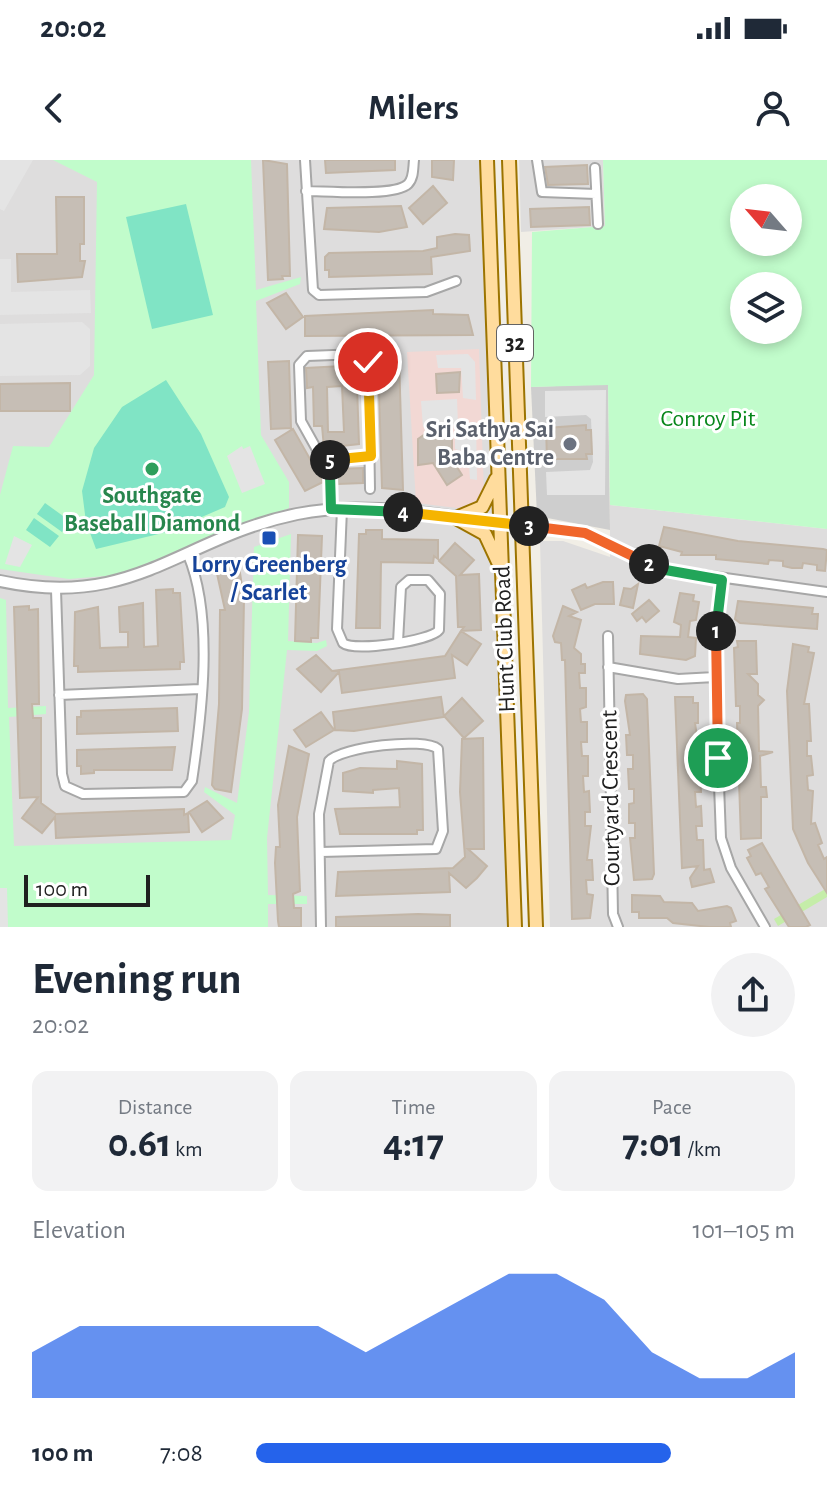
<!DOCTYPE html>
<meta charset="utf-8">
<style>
body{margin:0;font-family:"Alegreya Sans",sans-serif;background:#f2f2f3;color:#1f2937;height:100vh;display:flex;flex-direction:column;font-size:30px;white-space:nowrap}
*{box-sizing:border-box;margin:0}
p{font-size:26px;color:#747a83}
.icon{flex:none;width:44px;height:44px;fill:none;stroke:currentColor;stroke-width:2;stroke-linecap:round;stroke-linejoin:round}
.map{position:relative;height:767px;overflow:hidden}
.panel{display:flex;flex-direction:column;background:#fff;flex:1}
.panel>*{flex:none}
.needle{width:52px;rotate:298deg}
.fabs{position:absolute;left:730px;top:24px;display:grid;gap:16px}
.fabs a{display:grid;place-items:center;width:72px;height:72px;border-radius:50%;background:#fff;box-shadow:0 4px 12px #0003;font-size:40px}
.scale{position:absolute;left:24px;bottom:20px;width:126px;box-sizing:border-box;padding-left:8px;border:4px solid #202020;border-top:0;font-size:22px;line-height:28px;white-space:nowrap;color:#202020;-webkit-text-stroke:6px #fff;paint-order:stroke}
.pin{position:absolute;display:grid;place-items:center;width:68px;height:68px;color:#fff;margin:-34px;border:4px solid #fff;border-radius:50%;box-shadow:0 2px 8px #0007}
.km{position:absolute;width:40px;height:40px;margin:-20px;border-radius:50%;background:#222;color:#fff;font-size:22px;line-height:40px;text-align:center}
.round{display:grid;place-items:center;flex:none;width:84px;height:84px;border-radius:42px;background:#f2f2f3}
.overview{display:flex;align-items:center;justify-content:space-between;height:136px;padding:0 32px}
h1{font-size:44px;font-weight:600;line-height:60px}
.metrics{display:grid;grid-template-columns:repeat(3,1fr);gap:12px;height:136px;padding:8px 32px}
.metrics div{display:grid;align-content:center;border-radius:16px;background:#f2f2f3;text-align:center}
.metrics b{font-size:40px;font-weight:600}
.metrics small{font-size:22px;font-weight:400}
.metrics p{font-size:22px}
.chart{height:224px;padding:16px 32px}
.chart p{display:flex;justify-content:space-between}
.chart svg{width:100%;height:144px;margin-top:8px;fill:#2563eb;opacity:.7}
ul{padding:0 32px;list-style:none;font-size:26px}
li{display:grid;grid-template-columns:128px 96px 1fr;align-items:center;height:60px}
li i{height:20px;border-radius:10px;background:#2563eb}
.status{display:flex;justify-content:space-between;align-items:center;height:56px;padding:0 40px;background:#fff;direction:ltr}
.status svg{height:22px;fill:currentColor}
header{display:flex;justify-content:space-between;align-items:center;height:104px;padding:0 32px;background:#fff;font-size:36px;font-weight:600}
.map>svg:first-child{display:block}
.residential{fill:#dedddd}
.commercial{fill:#f2d8d4}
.religious{fill:#cecece}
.grass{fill:#c5eda9}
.park{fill:#c1fccb;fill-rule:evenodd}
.pitch{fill:#80e4c5}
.parking{fill:#e4e4e4}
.building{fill:#c6beb5;stroke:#c3b6a7;stroke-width:2;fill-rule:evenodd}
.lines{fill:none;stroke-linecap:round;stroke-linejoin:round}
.minor-casing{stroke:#a7a7a7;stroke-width:12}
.tertiary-casing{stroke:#a7a7a7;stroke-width:14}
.primary-casing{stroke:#9c7400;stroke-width:16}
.minor{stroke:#fff;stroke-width:8}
.tertiary{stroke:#fff;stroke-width:10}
.primary{stroke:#ffdc9d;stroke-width:12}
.split-1-casing{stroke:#fff;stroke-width:16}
.split-2-casing{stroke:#fff;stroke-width:16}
.split-3-casing{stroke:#fff;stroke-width:16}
.split-4-casing{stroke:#fff;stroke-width:16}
.split-5-casing{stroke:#fff;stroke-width:16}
.split-6-casing{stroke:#fff;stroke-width:16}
.split-1{stroke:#f0652b;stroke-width:10}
.split-2{stroke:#22a559;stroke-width:10}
.split-3{stroke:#f0652b;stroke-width:10}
.split-4{stroke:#f5b400;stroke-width:10}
.split-5{stroke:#22a559;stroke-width:10}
.split-6{stroke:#f5b400;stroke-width:10}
.worship-dot{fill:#6b7280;stroke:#fff;stroke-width:3}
.leisure-dot{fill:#2e9e5b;stroke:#fff;stroke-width:3}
.transit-dot{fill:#1a4fb4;stroke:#fff;stroke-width:3}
.labels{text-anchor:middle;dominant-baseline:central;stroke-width:6;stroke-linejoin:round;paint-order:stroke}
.shield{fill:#fff;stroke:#636363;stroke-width:2}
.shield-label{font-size:22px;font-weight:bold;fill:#202020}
.park-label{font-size:24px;fill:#06861a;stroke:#fff}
.worship-label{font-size:24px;font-weight:bold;fill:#5b616d;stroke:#fff;text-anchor:end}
.leisure-label{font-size:24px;font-weight:bold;fill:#27864d;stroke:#fff}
.transit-label{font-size:24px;font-weight:bold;fill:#164399;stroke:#fff}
.street-label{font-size:24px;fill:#202020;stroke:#fff}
</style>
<div class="status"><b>20:02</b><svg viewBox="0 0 49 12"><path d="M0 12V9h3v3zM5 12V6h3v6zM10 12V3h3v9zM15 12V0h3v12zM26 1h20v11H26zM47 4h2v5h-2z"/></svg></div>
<header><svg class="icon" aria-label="back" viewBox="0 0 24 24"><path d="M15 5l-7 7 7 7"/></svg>Milers<svg class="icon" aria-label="person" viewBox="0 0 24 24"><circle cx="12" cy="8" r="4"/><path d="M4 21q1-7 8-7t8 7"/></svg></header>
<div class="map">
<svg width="827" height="767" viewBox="0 0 827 767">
<rect width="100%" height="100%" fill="#f1eee6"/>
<path class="residential" d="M0,0H482L508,767H0Z
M519,0H603L605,66L521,72Z
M610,345L827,369V767H550L540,381H563L610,397Z"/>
<path class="commercial" d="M479,189L484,334L466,349L416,343L407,192Z"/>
<path class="religious" d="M608,224L610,370L537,356L531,227Z"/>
<path class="grass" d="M827,728V737L778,766L774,759Z"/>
<path class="park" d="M53,0H251L256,130L301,117L300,124L256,141L261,275L289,322V348L117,415L69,419L0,409V335L13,286L49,287L94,215L97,22Z
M603,0H827V369L610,345L608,225L531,227L532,72L605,66ZM744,38H788V82H744ZM744,126H788V170H744Z
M291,374L288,481L317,483L326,480L327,486L317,491L287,490L267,678L268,735L307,736V744H268V767H0V438L6,440L8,548L46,546V554L9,557L14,686L231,680L235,655L204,632L205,627L237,643L249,552L254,387Z"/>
<path class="pitch" d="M186,44L213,155L152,169L126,57Z
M166,220L201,274L229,337L225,347L167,372L96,389L86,362L82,331L94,288L122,247Z
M45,343L70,361L62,372L37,354Z
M34,358L59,376L50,387L26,370Z"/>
<path class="parking" d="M0,0H33L4,51L0,49Z
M0,99H11V132L90,130L91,153L0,155Z
M82,162L90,169V206L80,215L0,216V164Z
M468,194L475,202L476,240L463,238L461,208H438L436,195Z
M606,230L605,335H547L546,312L590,310L593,302L591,259L586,255L545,257V231Z
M457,239L458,265L423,267L421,241Z
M471,262H476L477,320L470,319L468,293L455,289V274L463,273Z
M242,286L243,289L250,286L265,324L242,333L227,296Z
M14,376L32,385L20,407L5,404Z
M0,728H7L8,767H0Z"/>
<path class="building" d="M263,0L287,4L290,116H282L283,119L268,120Z
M325,0H395V10L326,13Z
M432,0H454L453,20L432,17Z
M587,5L588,24L548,25L545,7Z
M433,26L447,43L423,64L409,48Z
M56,37H84V84H80V101H85L82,117L18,122L17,94H57Z
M401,46L407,67L379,72L324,69L327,48Z
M589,47L590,65L531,67L530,49Z
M455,74L469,75L470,91L431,97L432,114L329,117V110H325V97L329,93L423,91L437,88V77Z
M286,133L303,157L286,169L267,143Z
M433,150V154L468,155L473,175L305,176V156Z
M378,197H399L403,330L382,328Z
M289,201L291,268L271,269L268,202Z
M361,205V226H357L359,284L324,288L322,266H314L313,227L307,228L306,208ZM342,226L344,272H328L327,227Z
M460,212L459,232L437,233L436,214Z
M70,223V251H0V224Z
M586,265V270H591L592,294H586L587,299H547L546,268Z
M293,269L323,322L305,331L275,280Z
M428,272H452V291L448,293L462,315L447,325L433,303L418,305V279Z
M363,308V323L338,324L337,309Z
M664,367L738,381L823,389L827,390L825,411L817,410V405L803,403L802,408H792L783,406V401L769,400L768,404L716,399V395H681L682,392L659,386Z
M366,370H382V379L438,380V399L434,396L433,403L381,402L380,468H356L359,374H366Z
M298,375L322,376L318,478H311V482L295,481Z
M455,383L474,400L460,415L479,414L481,470L461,471L464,467H458L456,416L439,401Z
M238,400L244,439L242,549L231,632L215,629L212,625L219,544L220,450H225L216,409Z
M603,422H613L614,444H595L581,450L572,430L585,424L587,428Z
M638,424L633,448L620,445L624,428L631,429Z
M173,429V433H180L184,502H180V509L78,512V506H74L75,452L98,447L100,488L128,487V472H120L119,447L143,443L144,487L158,486L156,430Z
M680,433L694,435L693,441L699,442L696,460L690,461L688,477L696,478L695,496L686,500L640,494L641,476L680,477L681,465L674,462Z
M649,440L659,451L646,462L642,457L637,461L632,454Z
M738,441L813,448L812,454H818L817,469L740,463L735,459Z
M29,446V450L38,449L39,544H32L33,558H41V643L56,654L184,649V655L188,653L189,672L56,678L55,657L42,673L22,658L38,637L20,638L14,447Z
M563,446L577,452L569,456L581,460L574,488L581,494V504H585V513H579L580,528H586V547L580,549L581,562H587V582H581L582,596H588V616H583L584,632L589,631L590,652H585V666H591L587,700H592L593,720H586L587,734L593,735L590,758L572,759L565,500H562L561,483L555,482L553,476Z
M461,471L481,484L467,505L452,495L455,518L342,533L339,512L321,532L297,509L316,495L332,511L445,496Z
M737,481H756L757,514H748L758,524V535L764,540L758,546L759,591L773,592L760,596L761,627H766L767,637H761V678L741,679L737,563H740V546H736L734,488L738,487Z
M793,484L809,487L808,492L814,493L804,544H809L811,581H807V596H811L813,615L807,616L808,630L813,631L811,664L815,663L822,683L818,685L824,699L827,697V733L808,703L793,669L787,531Z
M643,534L647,539L654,714L652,719L634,720L630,678H635V663H629V644L634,643V629H629L628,609H633V595H627L626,575H630L625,541L626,535Z
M441,537L444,557L354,571L335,570L333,552Z
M675,537H693V543H698V563H695L700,598H694V612H700L701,632H695L696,647L701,646L702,666H696L697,680H703L704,710L710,709L714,722L692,727L690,718L698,706L682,708Z
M462,538L483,561L464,578L444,556Z
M177,548L178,571L77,574V557H81V551Z
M321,552L334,570L306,587L294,570Z
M483,578L484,689H468L487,706L477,718L466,728L449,713L450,732L336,736L338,712L453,708L465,697L460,632L462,579Z
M289,586L309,594L297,657L300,731L293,734L294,748H301V767H279L278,761L275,703L276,687H280L278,645Z
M175,587L172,610H94V613L81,614V606H77V590Z
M397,601L422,604L423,670H417V674H340L335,649L400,647L399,628L373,630V633L343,631V613L360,608L397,609Z
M207,641L223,658L202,672L189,652Z
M762,683L810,765L806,767H789L765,729L769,727L761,713L756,715L747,698L751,696L748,690Z
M632,735L660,736L664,742L692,743L698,751L727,746L731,748L736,761L730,763L731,767H709L673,763L667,758H639V752H632Z
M418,754L450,755V767H336V757Z"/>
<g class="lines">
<defs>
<path id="minor" d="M305,0L313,130L319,135L426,132L456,121
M537,0L542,32L596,34
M595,8L598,64
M306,31C326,31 395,37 408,24C414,18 413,8 414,0
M324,303L338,298L371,296
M331,349L330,313L301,261L299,205L307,196L360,194L368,202L370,329
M342,349L337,469L343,483C354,492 431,481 439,470L440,434L428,420H409L401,427L398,482
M522,365L585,373L660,409L827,432
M722,420L715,517L721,678L731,708L765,767
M56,430L62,614L65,626L83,634L184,632L192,621C202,554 214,457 188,395
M608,476L613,754L618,767
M608,507L678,519L715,517
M59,535L200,529
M321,692L436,689L443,671L438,589C424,577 341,587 329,601L319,654L321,767"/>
<path id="tertiary" d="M0,421C135,450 180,378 297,354C370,339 449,358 522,365"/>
<path id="primary" d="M487,0L515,767
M509,0L536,767
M456,358L485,374L498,402
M456,358L482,347L496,319"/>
</defs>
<use href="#minor" class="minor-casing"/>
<use href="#tertiary" class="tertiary-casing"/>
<use href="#primary" class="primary-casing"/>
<use href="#minor" class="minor"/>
<use href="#tertiary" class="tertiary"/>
<use href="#primary" class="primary"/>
</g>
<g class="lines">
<defs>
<path id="split-1" d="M716,471L718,598"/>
<path id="split-2" d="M649,404L660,409L722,420L716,471"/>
<path id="split-3" d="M529,366L585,373L649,404"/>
<path id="split-4" d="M403,352L529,366"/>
<path id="split-5" d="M330,300L324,303L330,313L331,349L403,352"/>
<path id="split-6" d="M330,300L371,296L368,202"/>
</defs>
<use href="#split-1" class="split-1-casing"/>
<use href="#split-2" class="split-2-casing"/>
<use href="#split-3" class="split-3-casing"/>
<use href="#split-4" class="split-4-casing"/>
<use href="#split-5" class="split-5-casing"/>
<use href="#split-6" class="split-6-casing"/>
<use href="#split-1" class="split-1"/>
<use href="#split-2" class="split-2"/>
<use href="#split-3" class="split-3"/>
<use href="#split-4" class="split-4"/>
<use href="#split-5" class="split-5"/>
<use href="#split-6" class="split-6"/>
</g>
<circle class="worship-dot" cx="570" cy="284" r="8"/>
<circle class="leisure-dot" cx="152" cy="309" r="8"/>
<rect class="transit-dot" x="261" y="370" width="16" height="16" rx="4"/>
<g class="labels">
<rect class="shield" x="497" y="165" width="36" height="36" rx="6"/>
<g class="shield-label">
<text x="515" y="183">32</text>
</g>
<g class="park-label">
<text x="708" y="259">Conroy Pit</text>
</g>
<g class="worship-label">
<text x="554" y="270">Sri Sathya Sai<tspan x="554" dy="28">Baba Centre</tspan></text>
</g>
<g class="leisure-label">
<text x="152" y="336">Southgate<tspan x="152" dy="28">Baseball Diamond</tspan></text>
</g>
<g class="transit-label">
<text x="269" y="405">Lorry Greenberg<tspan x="269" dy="28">/ Scarlet</tspan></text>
</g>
<g class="street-label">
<text transform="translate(505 479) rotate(-92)">Hunt Club Road</text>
<text transform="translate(611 638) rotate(-91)">Courtyard Crescent</text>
</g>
</g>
</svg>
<div class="fabs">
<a><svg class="needle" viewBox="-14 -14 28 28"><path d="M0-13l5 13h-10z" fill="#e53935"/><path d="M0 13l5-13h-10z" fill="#747a83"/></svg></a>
<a><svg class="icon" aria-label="layers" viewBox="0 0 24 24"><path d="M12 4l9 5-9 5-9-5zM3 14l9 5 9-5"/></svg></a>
</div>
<div class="scale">100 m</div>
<div class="pin" style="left:718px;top:598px;background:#1e9e55"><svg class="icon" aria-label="arrive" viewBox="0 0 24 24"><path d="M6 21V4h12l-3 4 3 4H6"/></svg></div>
<div class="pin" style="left:368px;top:202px;background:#d93025"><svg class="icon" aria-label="check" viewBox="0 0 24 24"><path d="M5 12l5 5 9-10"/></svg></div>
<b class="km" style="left:716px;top:471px">1</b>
<b class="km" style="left:649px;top:404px">2</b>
<b class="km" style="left:529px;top:366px">3</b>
<b class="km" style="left:403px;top:352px">4</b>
<b class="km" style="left:330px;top:300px">5</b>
</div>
<section class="panel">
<div class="overview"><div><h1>Evening run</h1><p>20:02</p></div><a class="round"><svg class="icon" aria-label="share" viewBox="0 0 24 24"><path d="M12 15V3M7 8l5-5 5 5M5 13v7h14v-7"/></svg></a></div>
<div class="metrics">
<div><p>Distance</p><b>0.61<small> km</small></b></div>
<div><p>Time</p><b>4:17</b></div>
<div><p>Pace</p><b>7:01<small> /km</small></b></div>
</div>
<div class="chart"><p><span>Elevation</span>101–105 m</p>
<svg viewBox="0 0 160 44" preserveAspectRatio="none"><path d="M0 44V30L10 22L20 22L30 22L40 22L50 22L60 22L70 30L80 22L90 14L100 6L110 6L120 14L130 30L140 38L150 38L160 30V44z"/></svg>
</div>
<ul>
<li><b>100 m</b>7:08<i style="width:77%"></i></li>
</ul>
</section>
